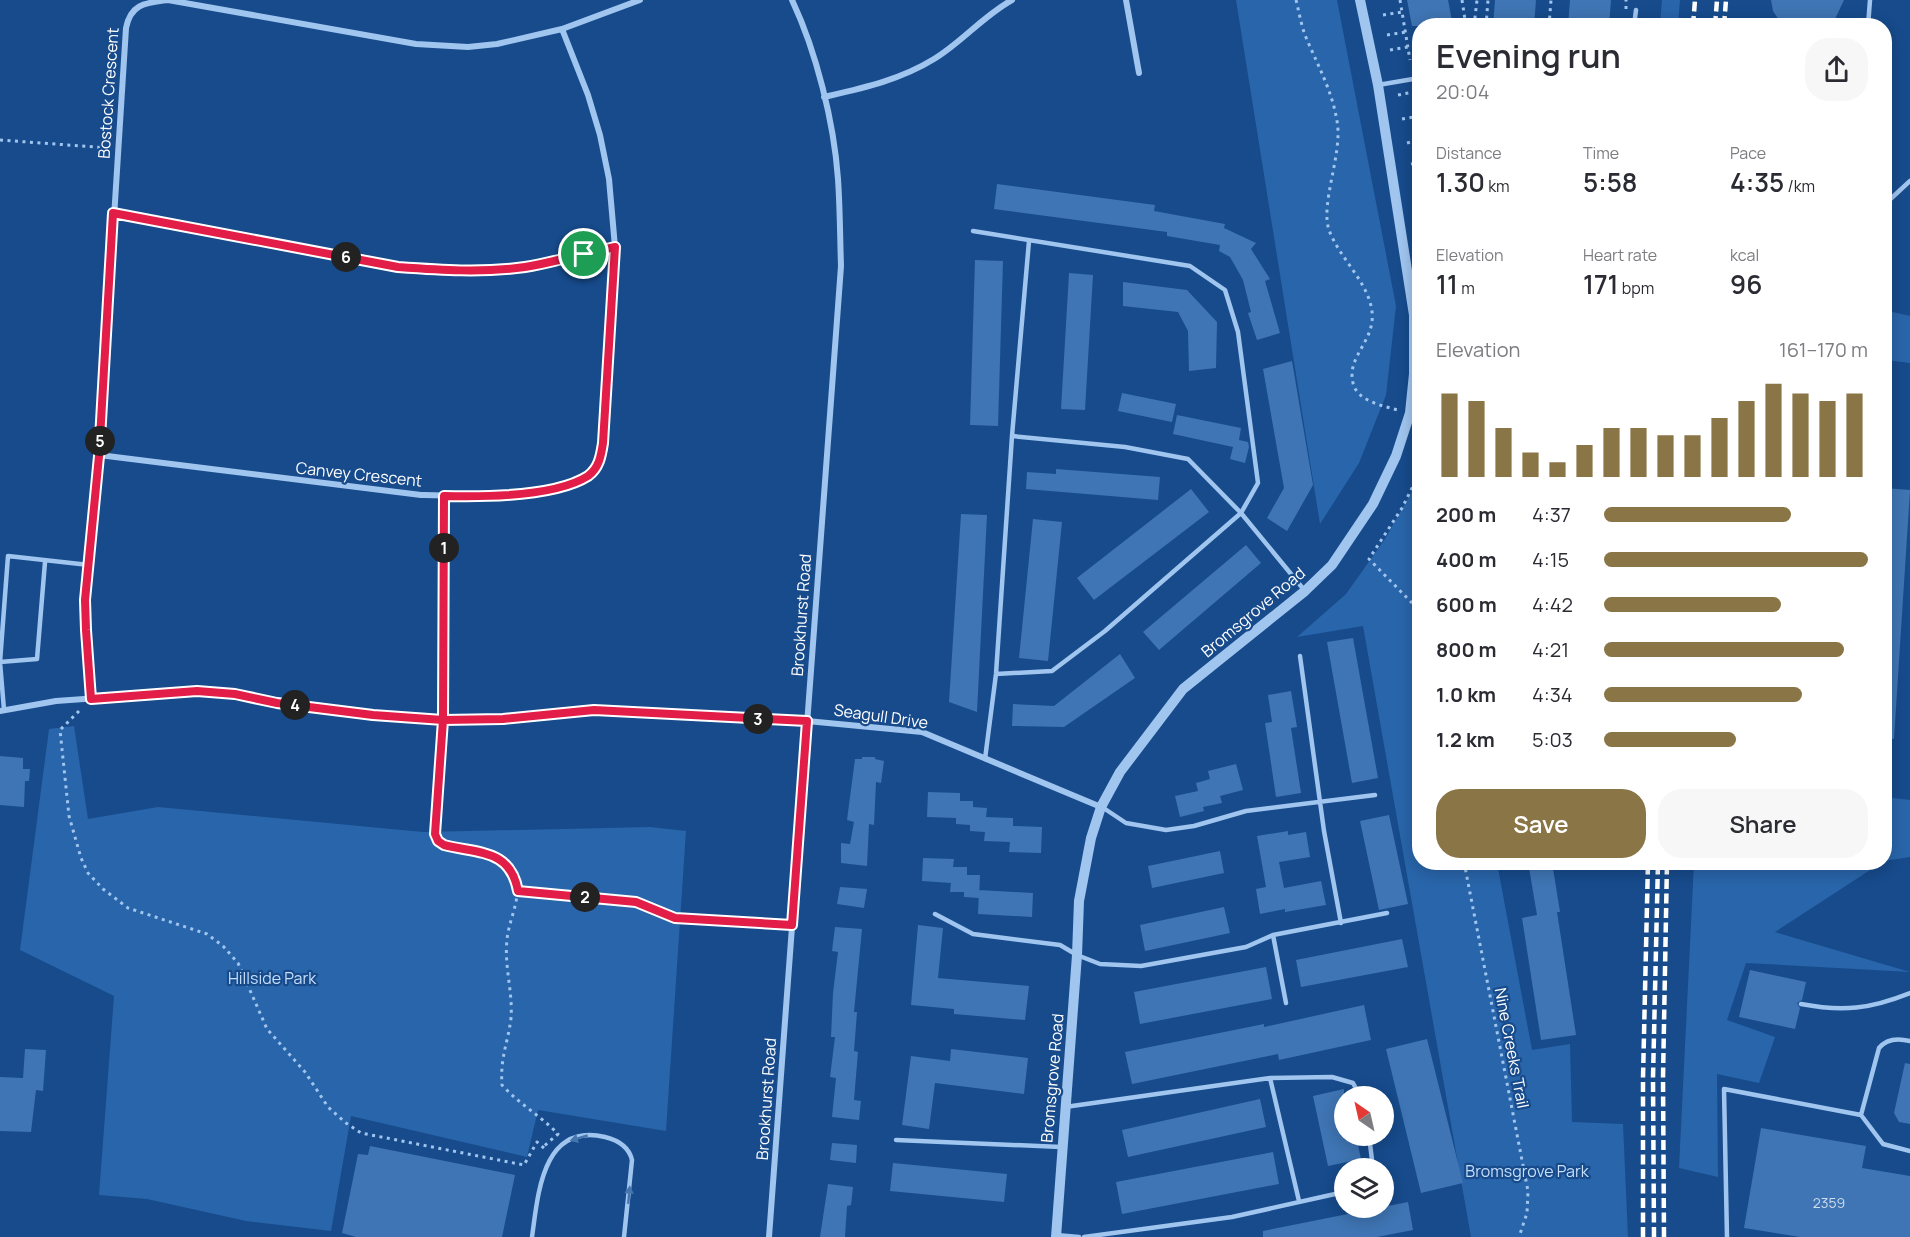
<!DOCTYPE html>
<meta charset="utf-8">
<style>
body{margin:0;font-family:Manrope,sans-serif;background:#f7f7f7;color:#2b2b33;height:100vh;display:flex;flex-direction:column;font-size:22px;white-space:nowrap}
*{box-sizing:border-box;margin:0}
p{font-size:20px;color:#7c7c81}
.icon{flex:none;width:33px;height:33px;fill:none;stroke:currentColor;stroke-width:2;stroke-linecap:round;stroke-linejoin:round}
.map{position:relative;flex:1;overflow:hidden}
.panel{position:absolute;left:1412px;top:18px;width:480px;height:852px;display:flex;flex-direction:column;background:#fff;border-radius:24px;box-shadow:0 3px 15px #0003}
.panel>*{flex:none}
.needle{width:39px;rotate:326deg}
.fabs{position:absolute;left:1334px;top:1086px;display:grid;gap:12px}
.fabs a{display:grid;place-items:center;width:60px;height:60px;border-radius:50%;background:#fff;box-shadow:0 3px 15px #0003;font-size:30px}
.pin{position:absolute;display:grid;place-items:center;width:51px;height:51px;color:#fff;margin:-26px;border:3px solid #fff;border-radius:50%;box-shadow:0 2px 6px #0007}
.km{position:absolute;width:30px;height:30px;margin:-15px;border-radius:50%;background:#222;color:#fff;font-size:16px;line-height:30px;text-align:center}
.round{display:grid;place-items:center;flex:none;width:63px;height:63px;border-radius:24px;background:#f7f7f7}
.overview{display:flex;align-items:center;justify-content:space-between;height:102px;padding:0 24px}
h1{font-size:33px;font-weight:600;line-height:45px}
.metrics{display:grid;grid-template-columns:repeat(3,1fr);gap:9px;height:102px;padding:6px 24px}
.metrics div{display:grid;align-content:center}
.metrics b{font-size:26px;font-weight:600}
.metrics small{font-size:16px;font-weight:400}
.metrics p{font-size:16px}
.chart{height:168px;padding:12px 24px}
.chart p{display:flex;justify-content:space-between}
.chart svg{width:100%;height:108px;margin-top:6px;stroke:#8a7546;stroke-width:6}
.button{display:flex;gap:12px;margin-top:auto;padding:12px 24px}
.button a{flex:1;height:69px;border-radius:24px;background:#8a7546;color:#fff;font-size:24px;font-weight:600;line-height:69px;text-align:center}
.button a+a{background:#f7f7f7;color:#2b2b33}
ul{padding:0 24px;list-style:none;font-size:20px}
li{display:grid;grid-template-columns:96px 72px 1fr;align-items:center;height:45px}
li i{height:15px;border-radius:8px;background:#8a7546}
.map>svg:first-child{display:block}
.green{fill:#2965aa}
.building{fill:#3f75b4}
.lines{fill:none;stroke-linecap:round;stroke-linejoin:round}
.path{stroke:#a0c5ef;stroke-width:3;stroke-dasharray:3 4.5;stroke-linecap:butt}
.service{stroke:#a0c5ef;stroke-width:4.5}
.minor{stroke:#a0c5ef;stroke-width:6}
.tertiary{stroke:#a0c5ef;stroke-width:10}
.rail{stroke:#fff;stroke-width:4.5;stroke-dasharray:10 4.5;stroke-linecap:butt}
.oneway{fill:#4776af}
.route-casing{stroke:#fff;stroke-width:12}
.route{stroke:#e11d48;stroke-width:8}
.labels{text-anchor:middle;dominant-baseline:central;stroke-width:4.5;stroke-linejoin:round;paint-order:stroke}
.number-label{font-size:14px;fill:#cfdcec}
.street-label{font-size:16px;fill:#fff;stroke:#174b8c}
.park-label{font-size:16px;fill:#c6dffb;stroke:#174b8c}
</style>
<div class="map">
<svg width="1910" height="1237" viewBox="0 0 1910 1237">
<rect width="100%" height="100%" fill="#174b8c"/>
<path class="green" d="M1236,0H1337L1396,306L1386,395L1359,463L1320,524Z
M1662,0H1680L1678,25H1660Z
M1884,310L1910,316V363L1886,360L1884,367Z
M1419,479V862L1497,863L1532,1050L1570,1044L1572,1122L1623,1124L1628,1237H1471L1363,626L1297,637L1346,594L1385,539Z
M74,726L88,819L158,807L423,832L650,827L686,831L666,1131L538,1110L527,1157L351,1116L331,1231L246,1221L147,1199L99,1195L114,996L20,950L49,729Z
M1884,797L1910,800V857L1884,861Z
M1694,863H1881L1775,932L1910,972L1746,963L1727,1020L1775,1037L1759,1083L1717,1074L1718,1177L1679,1168Z"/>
<path class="building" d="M1407,0H1448L1453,26H1412Z
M1495,0H1536L1534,26H1493Z
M1570,0H1611L1609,26H1568Z
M1771,0H1844L1835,19L1829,26H1783L1773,11Z
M997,184L1155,205L1154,211L1225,224L1224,228L1256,243L1251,249L1270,279L1265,281L1280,333L1257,340L1248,313L1251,312L1243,280L1230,257L1219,251L1220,245L1167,236V232L994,209Z
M975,260L1003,261L998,426L970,425Z
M1069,273L1093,275L1085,410L1061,409Z
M1123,282L1187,290L1217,322L1216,368L1189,371L1188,331L1178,312L1123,306Z
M1292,361L1313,485L1287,531L1267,518L1284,488L1263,369Z
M1122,393L1176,404L1172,422L1118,411Z
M1177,415L1241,428L1239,440L1248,442L1249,447L1245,463L1230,459L1233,447L1173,434Z
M1056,469L1160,477L1158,500L1026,489L1027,472L1056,474Z
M1884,488L1910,490L1894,739L1884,738Z
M1191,489L1209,512L1094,600L1077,578Z
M961,514L987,515L977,712L949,702Z
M1033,519L1062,522L1048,661L1019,658Z
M1246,545L1261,563L1159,650L1143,632Z
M1353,638L1378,778L1352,783L1327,642Z
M1120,654L1135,678L1064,727L1012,726L1013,704L1054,706Z
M1291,691L1297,727L1291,728L1301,793L1276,797L1265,723L1272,722L1268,695Z
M0,756L23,758V769H30L29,781H25L24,807L0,805Z
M862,757H875V759L884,761L881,783L876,782L874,825L869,824L867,866L841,863V843L850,844L854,822L847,820L855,759H862Z
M1236,764L1243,790L1220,796L1222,803L1203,807L1204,811L1180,817L1175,796L1198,791L1196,783L1210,779L1208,771Z
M928,792L960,793V801H973V807L987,808L986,817L1013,818V826L1042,827L1041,853L1009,852L1010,842L984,841L985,832L970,831V825L956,824V818L927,817Z
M1389,815L1408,904L1379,910L1360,821Z
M1288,831V835L1306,832L1310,857L1279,862L1284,888L1321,881L1326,905L1285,912V909L1260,914L1256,889L1266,887L1257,836Z
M1220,851L1224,873L1152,888L1148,866Z
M923,858L954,859L953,867H967V875H980L979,898L964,897V892H950L951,883L922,881Z
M1528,862H1552L1560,912H1557L1576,1035L1541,1040L1522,918L1537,915Z
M840,887L867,889L864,908L837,904Z
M979,890L1033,893L1032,917L978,914Z
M1224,907L1230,933L1145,951L1140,925Z
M918,925L943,928L938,978L1029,986L1025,1020L954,1014V1009L911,1005Z
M835,927L862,929L854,1012H857L854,1051L858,1052L854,1100L861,1101L859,1120L832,1117L836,1078L830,1077L835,1037H831L833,993L838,952L832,951Z
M1402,939L1408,967L1301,987L1296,960Z
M1266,967L1272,999L1140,1024L1134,992Z
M1750,970L1806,982L1802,1000L1797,1003L1800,1008L1795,1029L1739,1017Z
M1364,1005L1371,1040L1279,1060L1278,1054L1132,1084L1125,1052L1264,1024V1027Z
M1427,1039L1463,1183L1421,1193L1386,1049Z
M25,1049L46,1050L43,1091L36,1090L31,1132L0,1131V1077L23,1078Z
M951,1049L1028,1058L1024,1094L935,1083L929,1129L902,1125L911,1056L950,1061Z
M1905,1063L1910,1064V1124L1899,1122L1894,1113Z
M1344,1089V1136H1356L1361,1159L1328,1166L1313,1096Z
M1260,1099L1266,1127L1128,1157L1122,1130Z
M1761,1128L1866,1146L1862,1168L1910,1176V1237H1800L1744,1228Z
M832,1143L857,1145L856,1163L830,1160Z
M370,1146L515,1175L502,1237H356L342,1233L358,1154L368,1155Z
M1273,1152L1279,1184L1122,1214L1116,1182Z
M893,1163L1007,1174L1004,1202L890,1191Z
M828,1184L853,1187L851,1205L847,1206L845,1237H820Z
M1408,1202L1413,1230L1377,1237H1263V1231Z"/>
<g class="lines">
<path class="path" d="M1296,0C1299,12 1301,24 1305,35C1317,64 1332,90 1337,121C1343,154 1320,203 1329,230C1339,257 1365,279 1371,306C1379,340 1346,354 1353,383C1357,401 1383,406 1398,410
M1400,0L1410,60
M1462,0L1466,26
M1626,9V0
M1383,15L1402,12
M1474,26L1477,0
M1486,26L1488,0
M1549,26L1551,0
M1387,35L1406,32
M1390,50L1408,47
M1398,95L1419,91
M1418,104L1419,107
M1402,119L1419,116
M0,140L109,148
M1407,143L1419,140
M1411,164L1419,163
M1414,186L1419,185
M1419,474L1402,508L1369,559L1412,603L1419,614
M443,710L444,506
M79,711L60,730L69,816L81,858L88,873L103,889L128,908L207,934L223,946L238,963L267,1029L305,1072L328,1107L346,1123L361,1133L524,1165L537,1142L545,1149
M443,728L435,834L438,841L444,845C461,849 498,852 509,866C528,889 509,915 507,940C504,966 513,992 511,1018C508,1043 500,1057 502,1085C519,1104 541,1116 558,1134L543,1147
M1464,862L1528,1191L1527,1213L1519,1237
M518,891L636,902L675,918L782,924"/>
<path class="service" d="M1634,26L1636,10
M1868,26L1870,0
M1378,85L1419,78
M1884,205L1910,181
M973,231L1190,266L1225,290L1238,332L1258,483L1241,513L1105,631L1052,671L996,674
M1012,436L1029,241
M1300,656L1324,831L1341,923
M0,662L37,659L45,562
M4,710L0,662L8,556L89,565
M985,759L996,674L1012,436L1125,447L1188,459L1241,513L1305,591
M1102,807L1126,823L1166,830L1194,826L1246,811L1375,795
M935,914L973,934L1060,945L1077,955L1100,964L1141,966L1246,947L1273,935L1387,913
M1273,935L1286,1003
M1801,1004C1843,1012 1870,1009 1910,993
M1270,1078L1299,1201
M1065,1107L1270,1078L1332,1077L1353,1083L1360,1096
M1861,1115L1879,1048C1887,1038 1898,1038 1910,1041
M1369,1136L1373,1168
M896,1140L1061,1147
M1056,1235L1079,1237
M532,1237C538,1195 542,1122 605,1137C617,1140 629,1147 632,1160L624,1237
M1084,1237L1232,1217L1344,1192
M1727,1237L1724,1089L1861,1115L1883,1144L1910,1151"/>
<path class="minor" d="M1126,0L1139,73
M824,97C863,88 900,80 934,59C962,42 983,16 1012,0
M113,213L397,267C440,270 481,273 523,267C554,263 585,253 615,247
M99,455L421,495C462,496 556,499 588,475C599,467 601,455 604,443L615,247L609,179L600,135L588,95L562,29
M91,699L85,630V600L99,455L126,28C131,3 146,3 168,0L416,44L468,47L497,44L562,29L640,0
M0,711L56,701L197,691L235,694L277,703L373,715L443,720L503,719L594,710L807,721L922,732L1101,807
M769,1237L841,266C840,237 840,208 838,179C834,122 816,51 792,0"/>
<path class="tertiary" d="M1056,1237L1077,955L1079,901L1091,838L1101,807L1120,772L1183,689L1305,591L1332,565L1373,504L1396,456L1410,413L1414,374V315L1378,85L1360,0"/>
<path class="rail" d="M1693,26L1695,0
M1715,26L1717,0
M1724,26L1726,0
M1643,1237V1078L1648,862
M1654,1237L1653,1078L1658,862
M1664,1237L1663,1078L1667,862"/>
</g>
<defs><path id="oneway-solid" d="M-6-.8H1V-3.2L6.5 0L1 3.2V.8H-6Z" transform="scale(1.5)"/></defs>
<g class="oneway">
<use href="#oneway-solid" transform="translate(579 1138) rotate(164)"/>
<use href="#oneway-solid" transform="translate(629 1195) rotate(-85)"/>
</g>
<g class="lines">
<defs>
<path id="route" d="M584,254L615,247L603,443C601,456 599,468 588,476C555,497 483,497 444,496L443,720L435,834L438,841L444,845C480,854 510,849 518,891L636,902L675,918L792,925L807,721L594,710L503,719L443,720L373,715L277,703L235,694L197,691L91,699L86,630L85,600L99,456L113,213L398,267C440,270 482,273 525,267C545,264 565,258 584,254"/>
</defs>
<use href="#route" class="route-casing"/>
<use href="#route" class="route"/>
</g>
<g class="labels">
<g class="number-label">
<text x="1829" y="1202">2359</text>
</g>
<g class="street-label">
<text transform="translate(108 93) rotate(-86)">Bostock Crescent</text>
<text transform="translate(359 474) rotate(6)">Canvey Crescent</text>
<text transform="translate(1253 612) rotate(-40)">Bromsgrove Road</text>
<text transform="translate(801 615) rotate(-86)">Brookhurst Road</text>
<text transform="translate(881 716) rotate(8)">Seagull Drive</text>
<text transform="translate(1512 1048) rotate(79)">Nine Creeks Trail</text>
<text transform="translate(1052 1078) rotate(-85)">Bromsgrove Road</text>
<text transform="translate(766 1099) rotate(-86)">Brookhurst Road</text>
</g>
<g class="park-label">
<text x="272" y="978">Hillside Park</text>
<text x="1527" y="1171">Bromsgrove Park</text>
</g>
</g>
</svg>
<div class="fabs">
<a><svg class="needle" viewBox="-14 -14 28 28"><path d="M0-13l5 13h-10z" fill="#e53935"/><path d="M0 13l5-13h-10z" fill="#7c7c81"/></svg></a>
<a><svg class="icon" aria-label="layers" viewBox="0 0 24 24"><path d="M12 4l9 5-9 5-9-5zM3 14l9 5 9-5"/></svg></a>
</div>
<div class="pin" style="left:584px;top:254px;background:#1e9e55"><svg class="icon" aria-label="arrive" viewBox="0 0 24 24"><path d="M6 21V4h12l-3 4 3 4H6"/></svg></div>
<b class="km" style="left:444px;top:548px">1</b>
<b class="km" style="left:585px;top:897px">2</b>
<b class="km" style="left:758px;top:719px">3</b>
<b class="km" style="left:295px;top:705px">4</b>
<b class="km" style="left:100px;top:441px">5</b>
<b class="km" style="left:346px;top:257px">6</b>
<section class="panel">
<div class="overview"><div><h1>Evening run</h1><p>20:04</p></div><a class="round"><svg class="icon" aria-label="share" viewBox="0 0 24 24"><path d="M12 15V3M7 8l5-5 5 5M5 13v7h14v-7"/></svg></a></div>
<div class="metrics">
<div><p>Distance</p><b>1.30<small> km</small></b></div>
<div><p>Time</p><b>5:58</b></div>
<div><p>Pace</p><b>4:35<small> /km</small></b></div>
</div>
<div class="metrics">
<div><p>Elevation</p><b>11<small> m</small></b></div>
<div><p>Heart rate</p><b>171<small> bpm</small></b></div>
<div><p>kcal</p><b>96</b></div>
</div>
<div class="chart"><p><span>Elevation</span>161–170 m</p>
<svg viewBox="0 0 160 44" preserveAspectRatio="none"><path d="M5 44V10M15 44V13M25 44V24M35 44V34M45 44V38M55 44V31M65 44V24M75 44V24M85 44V27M95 44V27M105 44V20M115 44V13M125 44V6M135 44V10M145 44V13M155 44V10"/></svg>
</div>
<ul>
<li><b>200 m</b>4:37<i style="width:71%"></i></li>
<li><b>400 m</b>4:15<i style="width:100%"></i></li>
<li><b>600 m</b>4:42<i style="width:67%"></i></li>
<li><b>800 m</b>4:21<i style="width:91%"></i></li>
<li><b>1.0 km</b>4:34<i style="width:75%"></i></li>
<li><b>1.2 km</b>5:03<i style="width:50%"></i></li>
</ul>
<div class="button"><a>Save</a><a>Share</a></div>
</section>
</div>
